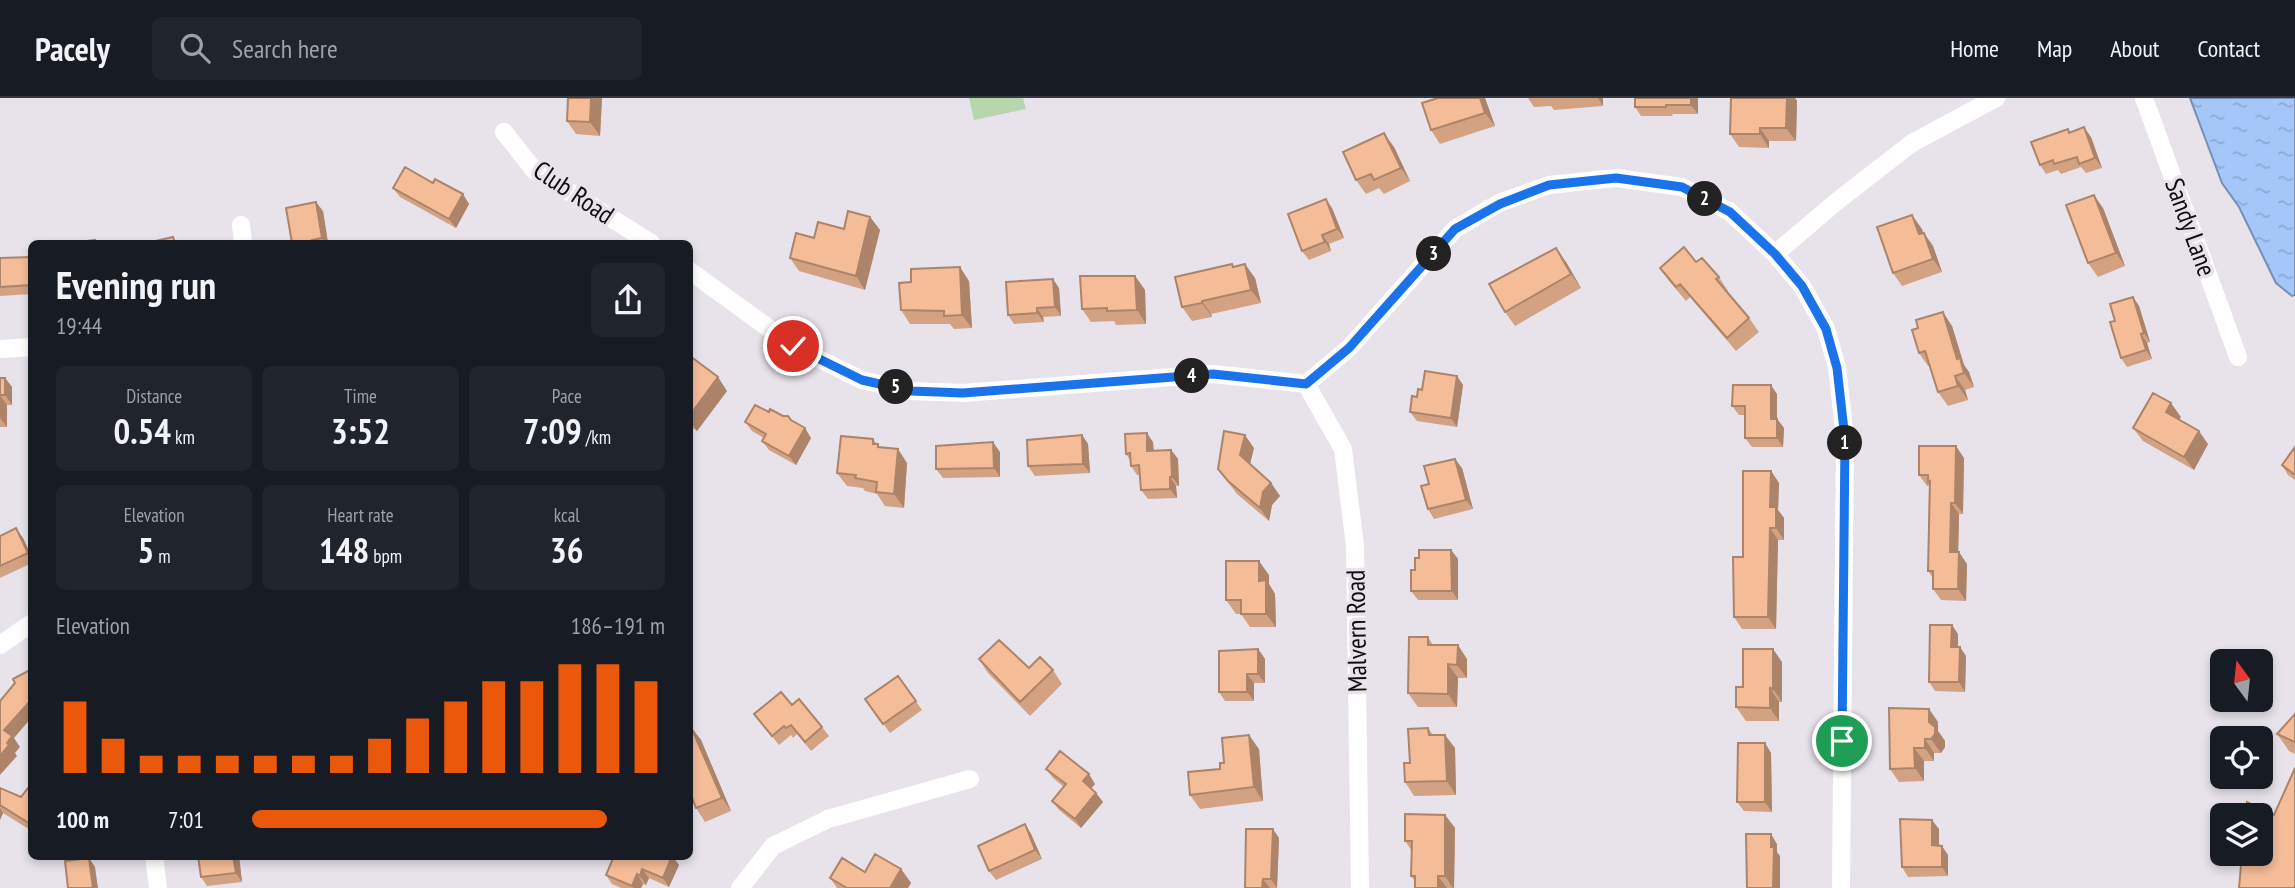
<!DOCTYPE html>
<meta charset="utf-8">
<style>
body{margin:0;font-family:"PT Sans Narrow",sans-serif;background:#20242c;color:#f1f3f6;height:100vh;display:flex;flex-direction:column;font-size:26px;white-space:nowrap}
*{box-sizing:border-box;margin:0}
p{font-size:23px;color:#9ea1a6}
.icon{flex:none;width:38px;height:38px;fill:none;stroke:currentColor;stroke-width:2;stroke-linecap:round;stroke-linejoin:round}
.map{position:relative;flex:1;overflow:hidden}
.details{position:absolute;left:28px;top:142px;width:665px;height:620px;display:flex;flex-direction:column;background:#171b24;border-radius:10px;box-shadow:0 4px 10px #0003}
.details>*{flex:none}
.needle{width:46px;rotate:345deg}
.fabs{position:absolute;left:2210px;top:551px;display:grid;gap:14px}
.fabs a{display:grid;place-items:center;width:63px;height:63px;border-radius:10px;background:#171b24;box-shadow:0 4px 10px #0003;font-size:35px}
.pin{position:absolute;display:grid;place-items:center;width:60px;height:60px;color:#fff;margin:-30px;border:4px solid #fff;border-radius:50%;box-shadow:0 2px 7px #0007}
.km{position:absolute;width:35px;height:35px;margin:-18px;border-radius:50%;background:#222;color:#fff;font-size:19px;line-height:35px;text-align:center}
.round{display:grid;place-items:center;flex:none;width:74px;height:74px;border-radius:10px;background:#20242c}
.overview{display:flex;align-items:center;justify-content:space-between;height:119px;padding:0 28px}
h1{font-size:38px;font-weight:800;line-height:52px}
.stats{display:grid;grid-template-columns:repeat(3,1fr);gap:10px;height:119px;padding:7px 28px}
.stats div{display:grid;align-content:center;border-radius:10px;background:#20242c;text-align:center}
.stats b{font-size:35px;font-weight:800}
.stats small{font-size:19px;font-weight:400}
.stats p{font-size:19px}
.chart{height:196px;padding:14px 28px}
.chart p{display:flex;justify-content:space-between}
.chart svg{width:100%;height:126px;margin-top:7px;stroke:#ea580c;stroke-width:6}
ul{padding:0 28px;list-style:none;font-size:23px}
li{display:grid;grid-template-columns:112px 84px 1fr;align-items:center;height:52px}
li i{height:18px;border-radius:9px;background:#ea580c}
header{display:flex;align-items:center;gap:42px;box-sizing:border-box;height:98px;padding:0 35px;background:#171b24;border-bottom:2px solid #363941}
header strong{font-size:33px}
nav{display:flex;gap:38px;margin-inline-start:auto;font-size:24px}
.search{width:490px;height:63px;background:#20242c;display:flex;align-items:center;gap:18px;box-sizing:border-box;padding:0 24px;border-radius:10px;color:#9ea1a6;font-size:26px}
.map>svg:first-child{display:block}
.grass{fill:#b8d6ac}
.water{fill:url(#water-ripples);stroke:#788eb3;stroke-width:2}
.lines{fill:none;stroke-linecap:round;stroke-linejoin:round}
.minor{stroke:#fff;stroke-width:18}
.wall{fill:#d3a283}
.shaded-wall{fill:#ac846a}
.building{fill:#f5bc98;stroke:#ac846a;stroke-width:2}
.route-casing{stroke:#fff;stroke-width:14}
.route{stroke:#1a73e8;stroke-width:9}
.labels{text-anchor:middle;dominant-baseline:central;stroke-width:7;stroke-linejoin:round;paint-order:stroke}
.street-label{font-size:26px;fill:#0e0c0f;stroke:#e8e3eb}
</style>
<header>
<strong>Pacely</strong>
<div class="search"><svg class="icon" aria-label="search" viewBox="0 0 24 24"><circle cx="10" cy="10" r="6"/><path d="M15 15l6 6"/></svg>Search here</div>
<nav><a>Home</a><a>Map</a><a>About</a><a>Contact</a></nav>
</header>
<div class="map">
<svg width="2295" height="790" viewBox="0 0 2295 790">
<defs>
<pattern id="water-ripples" width="26" height="14" patternUnits="userSpaceOnUse" patternTransform="scale(1.75)"><rect width="26" height="14" fill="#a5c6f9"/><path d="M2 4q2-2 4 0t4 0M15 11q2-2 4 0t4 0" fill="none" stroke="#8da9d4"/></pattern>
</defs>
<rect width="100%" height="100%" fill="#e8e3eb"/>
<path class="grass" d="M969,0H1023L1026,11L974,22Z"/>
<path class="water" d="M2190,0H2295V197L2292,198L2276,185L2239,109L2222,85Z"/>
<g class="lines">
<path class="minor" d="M2144,0L2238,259
M504,34L534,72L651,145
M241,127L243,145
M1775,156L1836,104L1912,45L1996,0
M690,173L793,248L862,282L911,293L963,295L1213,276L1306,286L1349,250L1455,131L1499,105L1549,87L1616,80L1682,89L1730,114L1775,156L1802,188L1826,231L1837,269L1845,341L1841,790
M0,251L32,249
M1306,286L1343,351L1355,448L1360,790
M0,547L32,525
M154,758L158,790
M740,790L773,748L828,721L970,681"/>
</g>
<path class="wall" d="M602,0L600,38L576,36L567,23Z
M1438,0H1485L1495,28L1440,46L1431,32Z
M1528,0H1603V8L1554,12L1551,8L1534,9Z
M1698,0V16H1672L1673,18H1641L1635,9Z
M1731,0H1795L1797,3L1796,43H1769V50L1739,49L1730,36Z
M2068,31L2070,34L2091,39L2102,70L2086,75L2081,69L2061,76L2058,72L2046,76L2040,67Z
M1394,49L1410,83L1384,96L1379,90L1366,96L1356,82Z
M393,90L469,106L456,130L400,99Z
M1332,110L1344,140L1329,146L1331,153L1309,162L1302,153Z
M2103,110L2125,168L2098,179L2088,165Z
M323,113L328,145H292Z
M870,119L880,132L865,192L799,173L790,160L814,140L844,131Z
M1922,131L1923,135L1933,148L1942,174L1902,188L1893,175Z
M32,159V196L0,198V160Z
M1566,164L1581,190L1515,228L1505,214Z
M1696,164L1719,179L1728,193L1727,194L1749,220L1759,234L1736,253L1690,199L1686,203L1669,183L1660,170Z
M1232,166L1234,169L1255,180L1261,205L1211,216L1212,219L1192,223L1182,209Z
M1135,178L1145,192L1146,226L1116,227L1114,223L1091,224L1082,211Z
M969,183L972,230L954,231L950,226H910L901,212Z
M1059,190L1061,218L1043,219L1044,224L1014,226L1008,217Z
M2133,199L2139,208L2150,244L2147,245L2152,261L2127,269L2121,260L2115,223Z
M1952,228L1964,267L1969,274L1974,289L1965,292L1968,302L1948,308L1938,294L1930,268H1928L1919,255Z
M690,258L727,293L697,333L690,328Z
M0,280H5L12,289V307H7V329H0Z
M1463,287L1457,329L1417,323L1410,314L1417,299L1422,292Z
M1777,296V321L1784,330L1783,349H1752L1745,340V317H1739L1732,308Z
M769,314L791,323L811,340L796,367L769,352L762,343L764,340L752,333L745,324Z
M2181,319L2179,321L2208,346L2194,372L2143,343L2133,330Z
M1082,337L1088,346L1090,375L1035,378L1028,368Z
M873,341L880,349L907,365L904,410L885,408L877,396L865,393L863,390L847,388L837,375Z
M1153,344L1154,352H1171L1178,361L1179,388H1176L1177,400L1148,401L1141,392L1140,377H1137L1131,368L1130,362L1126,356Z
M2295,349V382L2288,377L2282,367Z
M1254,350L1250,366L1271,385L1280,398L1272,407L1269,423L1237,396L1218,371Z
M1000,354V379L943,380L936,371Z
M1964,360L1963,416H1959L1958,454L1967,466L1966,503L1941,502L1933,491V480L1928,473L1929,388H1927L1919,377Z
M1462,370L1473,411L1434,421L1428,411L1429,386Z
M1771,373L1779,385L1778,412L1784,420V442H1778L1776,531H1742L1734,519L1743,459Z
M0,438L23,440L32,458V465L0,480Z
M1451,452L1458,461V502H1418L1411,493L1415,472L1419,460Z
M1269,477V486L1275,496L1276,529H1250L1241,516H1236L1226,502Z
M1958,536V549L1966,558L1965,594L1935,593L1929,584Z
M1428,539L1433,547L1467,561V580H1458L1457,609H1418L1408,595Z
M1258,551L1265,561V585H1254V603H1225L1219,594Z
M979,561L1029,570L1053,572L1062,586L1030,618L988,575Z
M1782,564V604H1779V623H1746L1736,609L1743,589Z
M898,578L922,612L890,635L865,601Z
M792,607L822,629L829,638L811,653L797,636L793,640L791,637L779,647L754,616Z
M1929,611L1938,624V633L1945,643V649L1941,655H1934V663H1924V683L1899,684L1890,671Z
M2295,616V656L2289,653L2277,636Z
M691,629L701,642L731,713L705,724L696,710Z
M1428,630L1433,637L1455,650L1456,697L1414,698L1405,684L1410,665Z
M1765,645L1771,655L1772,714L1744,713L1737,704Z
M1259,651L1263,703L1200,711L1190,697L1220,671L1224,665Z
M1046,671L1095,686L1091,690L1096,695L1103,704L1081,730L1059,712L1052,703L1064,689L1053,680Z
M32,685V733L3,715L0,722V690L21,699Z
M1445,717L1455,730L1454,790H1415V783L1411,778L1412,753L1405,743Z
M1025,726L1031,736L1042,761L996,782L989,773Z
M1939,731V747L1948,757V778L1908,779L1902,769Z
M1279,740L1277,790H1245Z
M198,758H239L242,784L207,788L201,779Z
M672,758L679,767L669,789L649,780L646,787L643,786L641,790H621L612,786L606,777Z
M901,771L911,785L908,790H837L830,780Z"/>
<path class="shaded-wall" d="M591,0H602L600,38L590,24Z
M1480,0H1485L1495,28L1485,15Z
M1598,0H1603V8Z
M1691,0H1698V16L1691,7Z
M1787,0H1795L1797,3L1796,43L1786,30Z
M2084,29L2091,39L2102,70L2095,60Z
M1760,30L1769,43V50L1760,36Z
M1384,35L1394,49L1410,83L1401,70Z
M463,96L469,106L456,130L449,121Z
M2094,97L2103,110L2125,168L2116,155Z
M1326,101L1332,110L1344,140L1337,131Z
M316,104L323,113L328,145H326L322,140Z
M1912,117L1922,131L1928,150L1919,136Z
M870,119L880,132L865,192L856,178Z
M1924,135L1933,148L1942,174L1933,161Z
M1322,137L1329,146L1331,153L1325,144Z
M1556,150L1566,164L1581,190L1571,176Z
M1245,166L1255,180L1261,205L1251,192Z
M960,169L969,183L972,230L962,217Z
M1135,178L1145,192L1146,226L1137,212Z
M1053,181L1059,190L1061,218L1055,209Z
M2133,199L2139,208L2150,244L2144,235Z
M1202,203L1211,216L1212,219L1202,205Z
M1037,210L1043,219L1044,224L1037,215Z
M1943,214L1952,228L1964,267L1969,274L1974,289L1964,275L1957,261Z
M2141,236L2147,245L2152,261L2146,252Z
M1457,278L1463,287L1457,329L1451,320Z
M1955,278L1965,292L1968,302L1958,288Z
M718,279L727,293L697,333L690,323V317Z
M5,280L12,289V307L5,297Z
M1771,287L1777,296V321L1784,330L1783,349L1777,340L1771,321Z
M0,297L7,307V329L0,320Z
M2171,305L2181,319L2175,328L2166,314Z
M805,330L811,340L796,367L789,358Z
M2199,333L2208,346L2194,372L2184,359Z
M1147,335L1153,344L1154,362L1147,353Z
M1082,337L1088,346L1090,375L1083,366Z
M1245,337L1254,350L1249,370L1240,357Z
M993,344L1000,354V379L994,370Z
M1956,348L1964,360L1963,416L1955,405Z
M898,351L907,365L904,410L894,396Z
M1171,352L1178,361L1179,388L1172,379Z
M1455,361L1462,370L1473,411L1466,402Z
M1771,373L1779,385L1778,412L1784,420V442L1776,430L1770,409Z
M1170,379L1176,388L1177,400L1170,391Z
M1271,385L1280,398L1272,407L1269,423L1260,410L1263,394Z
M1951,405L1959,416L1958,465L1950,454Z
M16,430L23,440L32,460L28,455Z
M1770,430L1778,442L1776,531L1768,519Z
M1451,452L1458,461V502L1452,493Z
M1959,454L1967,466L1966,503L1958,491Z
M1259,463L1269,477V486L1275,496L1276,529L1266,516L1259,483Z
M1952,527L1958,536V558L1951,549Z
M1458,547L1467,561V580L1457,567Z
M1960,549L1966,558L1965,594L1959,584Z
M1258,551L1265,561V585L1258,576Z
M1773,551L1782,564V604L1773,591Z
M1448,566L1458,580L1457,609L1448,596Z
M1247,576L1254,585V603L1247,594Z
M1770,590L1779,604V623L1770,610Z
M30,602L32,604V619L14,640L20,649L15,655L17,658L0,677V658L7,645L4,632Z
M1929,611L1938,624V633L1945,643V649L1941,655L1931,641L1929,624Z
M691,629L701,642L731,713L722,700Z
M1249,637L1259,651L1263,703L1254,689Z
M1445,637L1455,650L1456,697L1447,683Z
M1925,641L1934,655V663L1925,650Z
M1765,645L1771,655L1772,714L1765,704Z
M1914,650L1924,663V683L1915,670Z
M1089,676L1095,686L1089,693L1083,683Z
M1096,695L1103,704L1081,730L1075,721Z
M0,710L3,715L0,722Z
M1445,717L1455,730L1454,790H1453L1445,778Z
M1932,722L1939,731V757L1932,747Z
M1025,726L1031,736L1042,761L1035,752Z
M1273,731L1279,740L1277,790L1271,781Z
M1771,736L1777,746V754L1780,758V790H1773Z
M1942,748L1948,757V778L1942,769Z
M233,758H239L242,784L236,775Z
M672,758L679,767L669,789L663,780Z
M89,760L95,769L98,790H93Z
M642,771L649,780L646,787L640,778Z
M901,771L911,785L908,790H890Z
M637,776L643,786L641,790H634L632,788Z
M1438,778L1447,790H1438Z
M1263,781L1270,790H1262Z"/>
<path class="building" d="M568,0H591L590,24L567,23Z
M1438,0H1480L1485,15L1431,32L1422,5Z
M1635,0H1691V7H1666V9H1635Z
M1731,0H1787L1786,30H1760V36H1730Z
M2084,29L2095,60L2079,66L2077,59L2054,66L2053,62L2040,67L2031,44L2068,31L2069,35Z
M1384,35L1401,70L1374,82L1371,76L1356,82L1343,54Z
M405,69L433,85L435,81L463,96L449,121L393,90Z
M2094,97L2116,155L2088,165L2066,107Z
M1326,101L1337,131L1322,137L1325,144L1302,153L1288,116Z
M316,104L322,140L312,142L313,145H292L286,110Z
M848,113L870,119L856,178L790,160L796,135L814,140L818,124L844,131Z
M1912,117L1919,136L1924,135L1933,161L1893,175L1877,129Z
M173,139L175,145H147Z
M95,142V145H78L79,144Z
M1684,149L1696,164L1702,160L1719,179L1716,181L1749,220L1727,240L1680,186L1676,189L1660,170Z
M1556,150L1571,176L1505,214L1489,186Z
M32,159V187L0,189V160Z
M1232,166L1233,169L1245,166L1251,192L1202,203V205L1182,209L1175,179Z
M960,169L962,217L944,218V213L901,212L899,185L911,184V171Z
M1080,178H1135L1137,212L1107,213V210L1082,211Z
M1053,181L1055,209L1037,210V215L1008,217L1006,184Z
M2133,199L2144,235L2141,236L2146,252L2121,260L2110,224L2115,223L2110,206Z
M1943,214L1957,261L1960,260L1964,275L1955,278L1958,288L1938,294L1925,253L1919,255L1912,232L1918,230L1916,222Z
M690,258L718,279L690,317Z
M1425,273L1457,278L1451,320L1410,314L1412,298L1417,299L1418,291L1422,292Z
M0,280H5V297H0V320Z
M1733,287H1771V321H1777V340H1745V308H1732Z
M2153,295L2171,305L2166,314L2199,333L2184,359L2133,330Z
M755,307L769,314L770,311L783,318H788L791,322L805,330L789,358L762,343L766,336L745,324Z
M1224,333L1245,337L1240,357L1271,385L1263,394L1260,410L1228,383L1218,371Z
M1147,335V353L1171,352L1172,379H1170V391L1141,392L1139,367L1131,368L1130,355L1126,356L1125,336Z
M1082,337L1083,366L1028,368L1027,342Z
M841,338L873,341V346H878V349L898,351L894,396L876,394L877,384L855,380L856,377L837,375Z
M993,344L994,370L936,371V348Z
M1919,348H1956L1955,405H1951L1950,454H1959L1958,491H1933V473H1928L1930,383L1928,384V377H1919Z
M2295,349V377L2282,367Z
M1455,361L1466,402L1428,411L1421,388L1429,386L1424,368Z
M1743,373H1771L1770,409H1776V430H1770L1768,519H1734L1733,459H1743Z
M16,430L28,455L0,468V438Z
M1419,452H1451L1452,493H1411V472H1415V460H1419Z
M1226,463H1259V483L1266,482V516H1241V502H1226Z
M1930,527H1952L1951,549H1960L1959,584H1929Z
M1409,539H1428V547H1458L1457,567L1448,566V596L1408,595Z
M999,542L1029,570L1040,559L1053,572L1020,604L979,561Z
M1258,551V576H1247V594H1219V553Z
M1743,551H1773V591L1770,590V610L1736,609V589H1743Z
M32,571V601L4,632L12,638L7,645L9,647L0,658V603L15,585L13,581Z
M898,578L916,603L883,626L865,601Z
M781,594L792,607L799,601L822,629L805,644L791,627L786,630L784,628L772,638L754,616Z
M1889,610L1929,611V624L1935,629V636L1931,641H1925V650H1914L1915,670L1890,671Z
M2295,616V644L2277,636Z
M691,629L722,700L696,710L690,694V630Z
M1428,630L1429,637H1445L1447,683L1405,684L1404,665H1410L1408,631Z
M1249,637L1254,689L1190,697L1188,674L1220,671V665H1224L1222,640Z
M1738,645H1765V704H1737Z
M1060,653L1089,676L1083,683L1096,695L1075,721L1052,703L1066,686L1046,671Z
M2295,670V790H2239L2242,756H2261V718H2245L2247,704L2274,717Z
M32,685V727L0,707V690L21,699Z
M1405,716L1445,717V778H1438V790H1415V778H1411L1412,743H1405Z
M1900,721L1932,722V747L1942,748V769H1902Z
M1025,726L1035,752L989,773L978,748Z
M1246,731H1273L1271,781H1263L1262,790H1245Z
M1746,736H1771V749H1774L1773,790H1747Z
M875,756L901,771L890,790H847L830,780L842,760L865,774Z
M198,758H233L236,775L201,779Z
M614,758H672L663,780L642,771L640,778L637,776L632,788L606,777Z
M89,760L93,790H68L65,763Z"/>
<g class="lines">
<defs>
<path id="route" d="M793,248L862,282L911,293L963,295L1213,276L1306,286L1349,250L1455,131L1500,106L1549,87L1616,80L1682,89L1730,114L1775,156L1802,188L1826,231L1837,270L1845,341L1842,643"/>
</defs>
<use href="#route" class="route-casing"/>
<use href="#route" class="route"/>
</g>
<g class="labels">
<g class="street-label">
<text transform="translate(574 94) rotate(34)">Club Road</text>
<text transform="translate(2191 129) rotate(70)">Sandy Lane</text>
<text transform="translate(1356 533) rotate(-91)">Malvern Road</text>
</g>
</g>
</svg>
<div class="fabs">
<a><svg class="needle" viewBox="-14 -14 28 28"><path d="M0-13l5 13h-10z" fill="#e53935"/><path d="M0 13l5-13h-10z" fill="#9ea1a6"/></svg></a>
<a><svg class="icon" aria-label="locate" viewBox="0 0 24 24"><circle cx="12" cy="12" r="6"/><path d="M12 2v4M12 18v4M2 12h4M18 12h4"/></svg></a>
<a><svg class="icon" aria-label="layers" viewBox="0 0 24 24"><path d="M12 4l9 5-9 5-9-5zM3 14l9 5 9-5"/></svg></a>
</div>
<div class="pin" style="left:1842px;top:643px;background:#1e9e55"><svg class="icon" aria-label="arrive" viewBox="0 0 24 24"><path d="M6 21V4h12l-3 4 3 4H6"/></svg></div>
<div class="pin" style="left:793px;top:248px;background:#d93025"><svg class="icon" aria-label="check" viewBox="0 0 24 24"><path d="M5 12l5 5 9-10"/></svg></div>
<b class="km" style="left:1845px;top:345px">1</b>
<b class="km" style="left:1705px;top:101px">2</b>
<b class="km" style="left:1434px;top:156px">3</b>
<b class="km" style="left:1192px;top:278px">4</b>
<b class="km" style="left:896px;top:289px">5</b>
<section class="details">
<div class="overview"><div><h1>Evening run</h1><p>19:44</p></div><a class="round"><svg class="icon" aria-label="share" viewBox="0 0 24 24"><path d="M12 15V3M7 8l5-5 5 5M5 13v7h14v-7"/></svg></a></div>
<div class="stats">
<div><p>Distance</p><b>0.54<small> km</small></b></div>
<div><p>Time</p><b>3:52</b></div>
<div><p>Pace</p><b>7:09<small> /km</small></b></div>
</div>
<div class="stats">
<div><p>Elevation</p><b>5<small> m</small></b></div>
<div><p>Heart rate</p><b>148<small> bpm</small></b></div>
<div><p>kcal</p><b>36</b></div>
</div>
<div class="chart"><p><span>Elevation</span>186–191 m</p>
<svg viewBox="0 0 160 44" preserveAspectRatio="none"><path d="M5 44V19M15 44V32M25 44V38M35 44V38M45 44V38M55 44V38M65 44V38M75 44V38M85 44V32M95 44V25M105 44V19M115 44V12M125 44V12M135 44V6M145 44V6M155 44V12"/></svg>
</div>
<ul>
<li><b>100 m</b>7:01<i style="width:86%"></i></li>
</ul>
</section>
</div>
